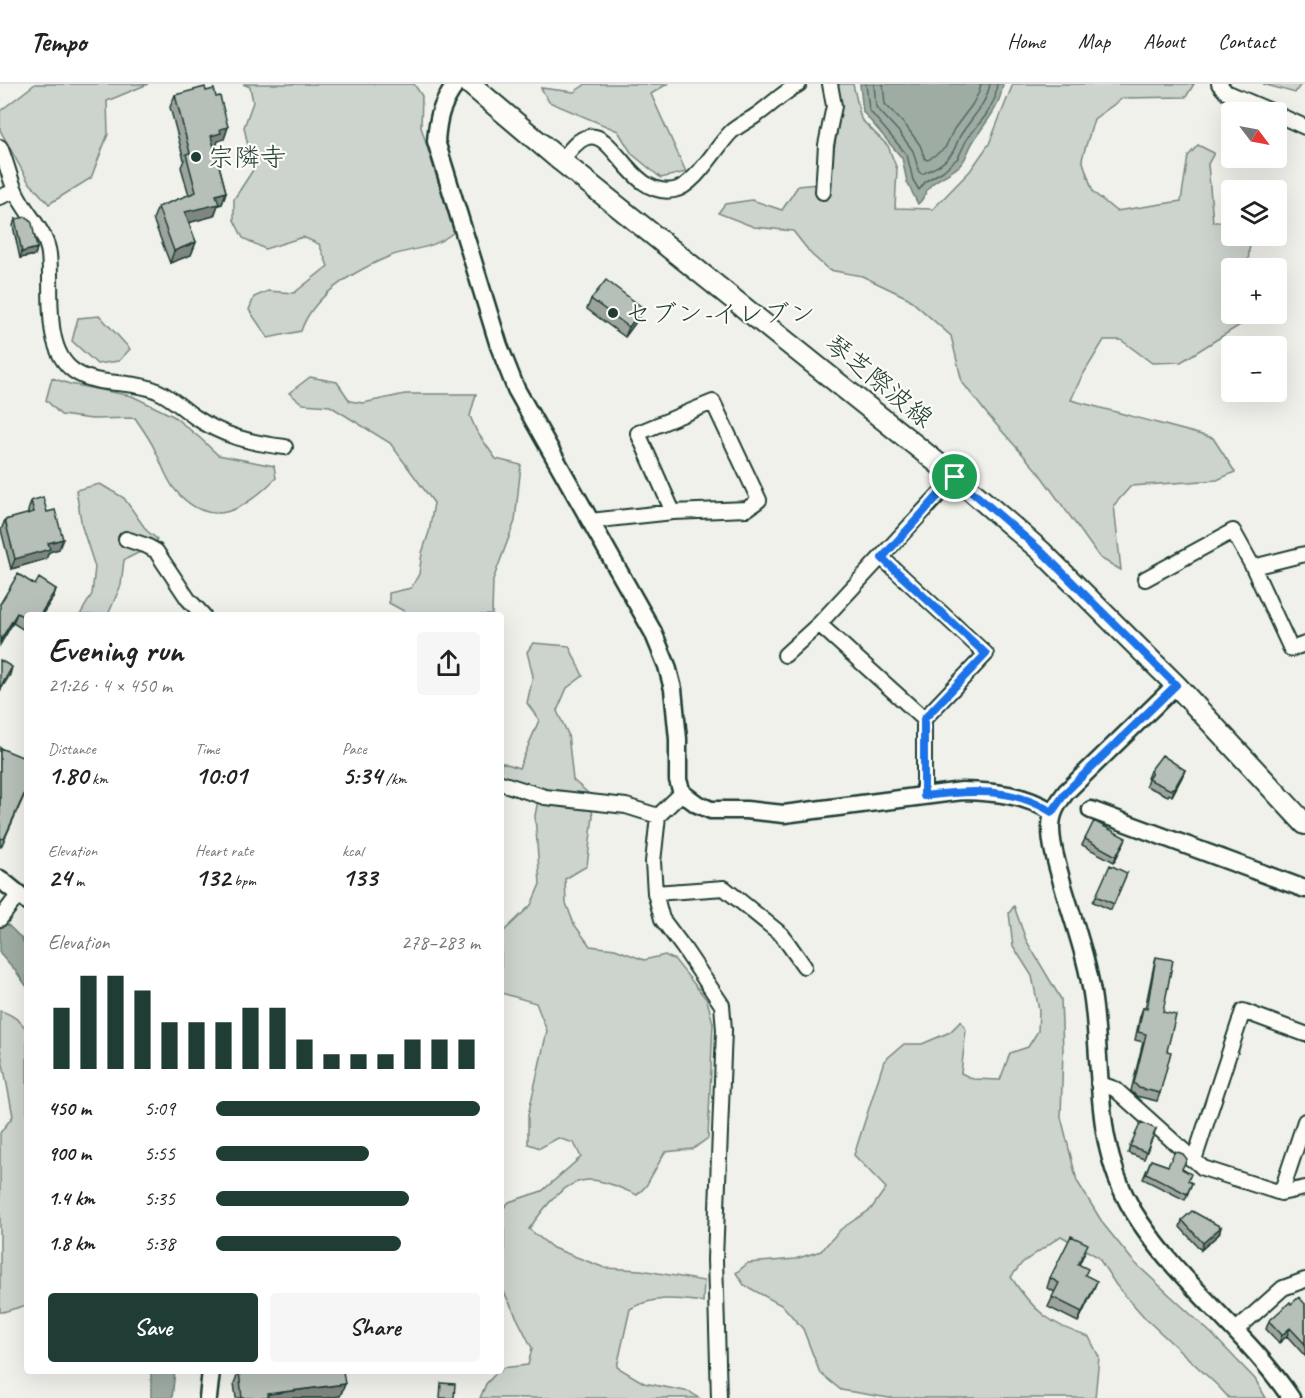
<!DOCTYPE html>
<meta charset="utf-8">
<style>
body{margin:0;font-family:Caveat,"Klee One",sans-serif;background:#f6f6f6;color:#222;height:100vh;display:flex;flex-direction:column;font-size:22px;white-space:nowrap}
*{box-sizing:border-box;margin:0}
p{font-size:20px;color:#767676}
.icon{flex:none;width:33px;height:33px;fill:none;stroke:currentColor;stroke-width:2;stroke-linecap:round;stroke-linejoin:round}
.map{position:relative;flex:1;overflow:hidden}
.sheet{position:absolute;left:24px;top:528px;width:480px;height:762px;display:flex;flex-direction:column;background:#fff;border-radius:6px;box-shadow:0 6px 24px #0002}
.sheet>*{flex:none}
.needle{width:39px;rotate:122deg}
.fabs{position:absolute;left:1221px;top:18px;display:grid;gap:12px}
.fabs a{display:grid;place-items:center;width:66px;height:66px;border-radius:6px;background:#fff;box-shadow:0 6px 24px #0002;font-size:30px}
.pin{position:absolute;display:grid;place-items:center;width:51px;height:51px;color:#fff;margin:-26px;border:3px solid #fff;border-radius:50%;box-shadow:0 2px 6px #0007}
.round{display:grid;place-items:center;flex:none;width:63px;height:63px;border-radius:6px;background:#f6f6f6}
.summary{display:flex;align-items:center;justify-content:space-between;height:102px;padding:0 24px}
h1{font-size:33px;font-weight:700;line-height:45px}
.figures{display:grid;grid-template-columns:repeat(3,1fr);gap:9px;height:102px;padding:6px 24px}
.figures div{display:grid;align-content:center}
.figures b{font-size:26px;font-weight:700}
.figures small{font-size:16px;font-weight:400}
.figures p{font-size:16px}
.chart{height:168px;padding:12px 24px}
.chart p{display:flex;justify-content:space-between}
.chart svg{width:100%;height:108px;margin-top:6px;stroke:#1f3d34;stroke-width:6}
.action{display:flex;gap:12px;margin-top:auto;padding:12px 24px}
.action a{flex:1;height:69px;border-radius:6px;background:#1f3d34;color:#fff;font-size:24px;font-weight:700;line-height:69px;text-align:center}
.action a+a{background:#f6f6f6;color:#222}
ul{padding:0 24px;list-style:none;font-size:20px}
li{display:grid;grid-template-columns:96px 72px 1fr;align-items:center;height:45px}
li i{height:15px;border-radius:8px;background:#1f3d34}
header{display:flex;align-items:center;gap:36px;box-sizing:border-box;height:84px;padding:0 30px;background:#fff;border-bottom:2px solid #e0e0e0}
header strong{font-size:28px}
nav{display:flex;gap:33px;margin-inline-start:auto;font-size:21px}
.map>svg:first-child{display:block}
.green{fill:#cdd3cd;stroke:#768880;stroke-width:1.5}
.water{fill:#9faca4;stroke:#6c8077;stroke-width:1.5}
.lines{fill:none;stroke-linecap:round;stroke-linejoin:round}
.shore{stroke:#526961;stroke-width:1.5}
.minor-casing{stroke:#1f3d34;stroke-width:18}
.tertiary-casing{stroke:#1f3d34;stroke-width:21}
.secondary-casing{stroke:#1f3d34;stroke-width:24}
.minor{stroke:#fdfcf7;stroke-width:14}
.tertiary{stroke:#fdfcf7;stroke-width:16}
.secondary{stroke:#fdfcf7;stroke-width:20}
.wall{fill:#9da49e;stroke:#1f3d34;stroke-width:1.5}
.shaded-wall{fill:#7f8681;stroke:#1f3d34;stroke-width:1.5}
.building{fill:#b6bfb8;stroke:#1f3d34;stroke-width:1.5}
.route-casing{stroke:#fff;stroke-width:12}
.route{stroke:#1a73e8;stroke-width:8}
.poi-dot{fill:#1f3d34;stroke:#fdfcf7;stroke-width:2}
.labels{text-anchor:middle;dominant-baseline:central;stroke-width:4.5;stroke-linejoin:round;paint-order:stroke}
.poi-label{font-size:26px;fill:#1f3d34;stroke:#fdfcf7;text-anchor:start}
.street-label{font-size:26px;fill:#1f3d34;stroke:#fdfcf7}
</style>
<header>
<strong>Tempo</strong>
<nav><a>Home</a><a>Map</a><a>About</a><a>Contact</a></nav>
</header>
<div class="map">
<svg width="1305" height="1314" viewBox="0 0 1305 1314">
<rect width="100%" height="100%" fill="#f0f1eb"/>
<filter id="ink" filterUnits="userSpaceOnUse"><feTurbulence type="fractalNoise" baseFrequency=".0167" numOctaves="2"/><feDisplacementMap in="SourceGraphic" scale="12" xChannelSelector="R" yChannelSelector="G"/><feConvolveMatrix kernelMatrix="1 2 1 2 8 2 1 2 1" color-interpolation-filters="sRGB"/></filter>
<g filter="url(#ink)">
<path class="green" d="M35,0H148L107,17L108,50L91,94L49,120L28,97L0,46V27Z
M243,0H414L422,12L421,43L454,148C431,167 413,163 388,173C355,187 313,211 301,247L268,254L249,226L254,213L268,207L294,209L328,182L319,160L303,153L265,165L243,154L234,136V115L253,86L244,43L253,18L250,3Z
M586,0H667L651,10L686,88L661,94L632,70L618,47L549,18L541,4L574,8Z
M834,0H853L861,35L888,62L897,85L895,124L933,125L970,87L989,60L1013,0H1194L1186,13L1123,14L1094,35L1082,75L1093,108L1116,127L1181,117L1188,72L1198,61L1214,69L1208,80L1213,138H1231L1232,152H1253L1249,166L1248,184H1232V230H1244L1240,241L1181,278L1152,279L1121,256H1104L1081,294L1071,316L1213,354L1235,388L1217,396L1131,402L1114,421L1121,486L1100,474L1039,389L987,330L962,298L951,252L908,214L862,192L829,186L812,171L793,147L754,143L718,129L725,120L752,116L782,126L798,102L828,99L840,32Z
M1263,0H1301L1295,9Z
M100,232L130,265L119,277L97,280L72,257L78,234Z
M310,293L337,298L350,317L363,319L405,310H476L470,332L477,348L496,375L521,381L515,437L493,496L492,531H411L389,519V509L411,504L419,490L422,469L429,448L434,419L390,359L330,322L303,320L289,309Z
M52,294L70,300L132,312L173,332L200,354L218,371L274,382L276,394C245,425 212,448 176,407C166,396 161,378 155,366C150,355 142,344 135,334L92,335L61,331L46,316Z
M100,400L124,414L147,447L157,455L148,468L138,469L124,476L121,501L108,531H80L92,510L95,483L82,443L76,406Z
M533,559L569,562L583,592L567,604L557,627L568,650L573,696L589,710L593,732L587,782L565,795L566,819L574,840L590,862L615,865L644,876L665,871L675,876L707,916L713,939L708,1054L693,1065L665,1068L646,1102L637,1111C623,1105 607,1097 591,1096C564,1095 543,1125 529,1145L553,1164L605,1184L641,1186L704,1197L703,1218C677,1215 654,1211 630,1225L617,1283L644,1299L690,1308L699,1314H480L486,1300L498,1287H501V1284L528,1281L532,1264L502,1204L504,1186V1148L501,1127L509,1118L542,1107L581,1073L574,1059L558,1054L540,1064L528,1060V1031L547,947L536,919L501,909V850L531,821L540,800L535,732L540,705L501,694V678L519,684L539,636L527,619L533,592L527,568Z
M1014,822L1026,856L1061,915L1063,966L1061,1033L1077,1097L1104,1141L1134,1178L1212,1250L1255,1295L1266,1314H1229L1218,1302L1146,1235L1116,1201L1098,1173L1061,1152L1022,1179L1011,1193C1033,1227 1051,1241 1089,1253L1099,1273L1095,1314H889L841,1306L820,1289L803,1245L783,1222L744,1201L736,1189L748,1179L795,1175L821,1167L841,1145L871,1125L886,1104L854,1071L884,977L904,960H922L950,948L961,937L966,946L961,989L973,995L1000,996L1010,969L1028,963L1038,947L1039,926L1032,892L1013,862L1009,829Z
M0,927C10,929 23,938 27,947V1221L3,1228H0V1049L13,1032L0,964Z"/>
<path class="water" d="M860,0H1003C999,27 986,36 973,58C969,64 967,73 962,79C954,89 940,92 931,101C925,106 926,113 918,120L907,98L902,74L863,28Z
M0,833L21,854L27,864V903L15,886L0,869Z
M151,1287H175L172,1314H151Z"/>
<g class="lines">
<path class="shore" d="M866,0L869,26L907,71L913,96L919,106L926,97L943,87L958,74L967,55L986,31L995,14L997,0
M874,0L876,23L899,48L913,67L919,88L922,90C932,85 946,79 952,69C956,64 957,57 960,52C971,34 986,22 990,0
M883,0L885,20L906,42L920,61L925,75L928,76L945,64L954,45L972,21L979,8L981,0"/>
<defs>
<path id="minor" d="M1219,0L1226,8L1273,28
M1276,30L1305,43
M0,63C6,77 9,92 15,106C24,128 46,146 49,170C53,205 42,265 74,287C98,304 131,295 157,307C171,313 182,324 195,333C223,352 251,359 285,363
M561,77C568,69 577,55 588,53C614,46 631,114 674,106C695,102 716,63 731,48C739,41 750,36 758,30C772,20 784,8 799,0
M823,108L826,61L834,22L830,0
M0,113L15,107
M590,437L673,428L747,425L759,416L713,318L638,349L673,428
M126,455L147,462L156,467L188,515L203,531
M882,474L986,570L924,635V712
M1253,483L1305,470
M1145,495L1233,447L1253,483L1291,565L1305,560
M819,540L924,635
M785,571L819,540L955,393
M501,699L545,713L626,722L658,732
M682,709L658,732L653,778L655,809L662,835L683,863L722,921L724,946L715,1175L719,1314
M655,809L724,804L782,851L804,882
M0,835L19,810
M1098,999L1115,1005L1203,1084L1281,1109L1305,1104
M1191,1075L1196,1070L1243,927L1305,950
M1281,1109L1305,1037
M1235,1247L1283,1204L1305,1196"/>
<path id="tertiary" d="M456,0C441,21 438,32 436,57L499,262L516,305L653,548L667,582L673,605L678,655V696L682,709L697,720L711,726H746L784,730L962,707C995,708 1024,710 1052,728
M1176,601L1066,708C1057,720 1051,729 1051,744C1051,764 1058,783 1063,802C1074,839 1088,877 1093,916C1103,989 1093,1060 1133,1127C1175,1196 1246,1247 1291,1314
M1091,726L1305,805
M0,795L27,817
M208,1314L211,1287"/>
<path id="secondary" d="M470,0L561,77L955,393L1041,467L1176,601L1305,740"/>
</defs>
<use href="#minor" class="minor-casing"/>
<use href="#tertiary" class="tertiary-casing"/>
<use href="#secondary" class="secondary-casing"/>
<use href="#minor" class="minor"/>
<use href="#tertiary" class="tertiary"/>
<use href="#secondary" class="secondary"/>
</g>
<path class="wall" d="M206,7L216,13L228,43L224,55L218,57L216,62H214L226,108L222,120L218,121L214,132L188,139L196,158L191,171L170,179L153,135L158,123L189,111L181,83L184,76L170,23L175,11Z
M15,135L37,164L35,171L20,174L13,142Z
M591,215L643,224L639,234L625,253L587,225Z
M31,417L59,465L49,468L46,475L11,485L1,446L5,436L28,430V427Z
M35,501L56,505L53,514L27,531V548L13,539L0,520Z
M0,664L27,705L1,763H0Z
M1185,686L1182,693L1172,712L1169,710L1168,712L1146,702L1148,695L1147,694L1150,687Z
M1085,755L1123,761L1114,778L1082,761Z
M1127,789L1111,826L1093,818L1096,812Z
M1156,873L1167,967L1160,1009L1157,1017L1136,1012L1131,1007L1143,958L1135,956L1140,932L1143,924L1145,925L1154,881Z
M1156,1045L1144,1075L1128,1069L1130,1062Z
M1151,1076L1168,1082L1182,1085L1188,1097L1192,1099L1185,1116L1143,1095Z
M1182,1136L1221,1143L1219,1150L1201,1166L1180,1143Z
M1084,1170L1079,1181L1093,1207L1078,1238L1048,1223L1055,1208L1047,1204L1050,1194Z
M1291,1220H1305V1272L1287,1252L1279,1259L1266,1245L1269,1237Z
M239,1287L345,1300L340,1312L325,1314H236L234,1299Z"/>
<path class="shaded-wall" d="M228,43L224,55L218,57L216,62L207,64L211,52L220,45Z
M226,108L222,120L218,121L214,132L180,141L185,128L216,111Z
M196,158L191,171L170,179L174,167Z
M37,164L35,171L20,174L22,168Z
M643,224L639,234L625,253L629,243Z
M63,455L59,465L49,468L46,475L11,485L15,475L48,459Z
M56,505L53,514L42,531H40Z
M17,529L13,539L0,561V557Z
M12,583L10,591L0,607V604Z
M1185,686L1182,693L1172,712L1174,705Z
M1126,754L1123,761L1114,778L1116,772Z
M1221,1143L1219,1150L1201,1166L1203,1159Z
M1097,1197L1093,1207L1078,1238L1082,1228Z
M1290,1244L1287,1252L1279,1259L1282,1251Z
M345,1300L340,1312L325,1314H266L268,1310Z"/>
<path class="building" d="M205,3L206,7L214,5L216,13L220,12L228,43L220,45L221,49L211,52L226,108L216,111L219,120L185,128L196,158L174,167L158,123L196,108L186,70L190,69L175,11Z
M27,133L32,139L37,164L22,168L15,135Z
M606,196L643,224L629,243L591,215Z
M43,413L47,428L55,426L63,455L48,459L50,465L15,475L5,436L34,428L31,417Z
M18,490L35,501L39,494L56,505L40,531H27V535L17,529L0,557V520Z
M0,576L12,583L0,604Z
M0,664L27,675V704L4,755L0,754Z
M1162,671L1185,686L1174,705L1172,704L1171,706L1148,695L1152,689L1150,687Z
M1094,737L1126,754L1116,772L1085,755Z
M1110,781L1127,789L1114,820L1096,812Z
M1156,873L1173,876L1163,928L1176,931L1167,967L1171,968L1160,1009L1139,1004L1134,999L1146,950L1138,948L1143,924L1147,925Z
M1141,1038L1156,1045L1146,1068L1130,1062Z
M1175,1067L1183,1070L1187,1075L1182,1085L1191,1090L1188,1097L1192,1099L1187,1110L1146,1089L1151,1076L1168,1082Z
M1192,1127L1221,1143L1203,1159L1182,1136Z
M1071,1152L1088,1160L1078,1180L1088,1185L1085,1191L1097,1197L1082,1228L1052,1213L1059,1199L1050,1194Z
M1299,1213L1305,1220V1260L1290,1244L1282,1251L1269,1237L1290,1218L1291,1220Z
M239,1287H343L345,1300L268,1310V1314H242Z
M441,1299L455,1300L454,1314H440Z"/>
</g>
<g class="lines" filter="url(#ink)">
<defs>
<path id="route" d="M955,393L1041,467L1176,601L1066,708L1052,728C1012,703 970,706 924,712V635L986,570L882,474Z"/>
</defs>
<use href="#route" class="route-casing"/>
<use href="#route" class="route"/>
</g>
<g class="poi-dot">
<circle cx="196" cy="73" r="6"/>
<circle cx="613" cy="229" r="6"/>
</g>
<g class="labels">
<g class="poi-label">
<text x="208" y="73">宗隣寺</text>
<text x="625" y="229">セブン-イレブン</text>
</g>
<g class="street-label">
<text transform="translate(879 297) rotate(39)">琴芝際波線</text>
</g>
</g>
</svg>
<div class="fabs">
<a><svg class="needle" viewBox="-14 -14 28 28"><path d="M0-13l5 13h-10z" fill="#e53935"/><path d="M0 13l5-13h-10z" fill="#767676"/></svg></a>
<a><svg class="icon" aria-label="layers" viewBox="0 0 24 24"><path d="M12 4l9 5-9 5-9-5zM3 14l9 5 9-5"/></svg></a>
<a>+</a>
<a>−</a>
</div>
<div class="pin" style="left:955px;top:393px;background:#1e9e55"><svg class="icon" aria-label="arrive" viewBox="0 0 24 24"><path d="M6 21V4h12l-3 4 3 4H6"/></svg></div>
<section class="sheet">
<div class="summary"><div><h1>Evening run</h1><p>21:26 · 4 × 450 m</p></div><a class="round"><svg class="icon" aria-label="share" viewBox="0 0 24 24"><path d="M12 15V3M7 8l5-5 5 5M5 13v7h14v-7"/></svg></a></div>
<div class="figures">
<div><p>Distance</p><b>1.80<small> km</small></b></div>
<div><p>Time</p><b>10:01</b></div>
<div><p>Pace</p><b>5:34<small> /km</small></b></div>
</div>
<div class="figures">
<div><p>Elevation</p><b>24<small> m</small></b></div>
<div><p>Heart rate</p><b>132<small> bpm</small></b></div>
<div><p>kcal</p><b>133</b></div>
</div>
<div class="chart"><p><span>Elevation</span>278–283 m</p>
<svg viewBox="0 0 160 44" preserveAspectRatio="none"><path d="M5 44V19M15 44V6M25 44V6M35 44V12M45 44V25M55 44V25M65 44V25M75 44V19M85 44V19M95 44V32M105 44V38M115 44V38M125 44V38M135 44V32M145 44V32M155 44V32"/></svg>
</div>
<ul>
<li><b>450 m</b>5:09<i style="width:100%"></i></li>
<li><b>900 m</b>5:55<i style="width:58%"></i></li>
<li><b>1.4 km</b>5:35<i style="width:73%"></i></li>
<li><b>1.8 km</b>5:38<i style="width:70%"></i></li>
</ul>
<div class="action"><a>Save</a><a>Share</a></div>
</section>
</div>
